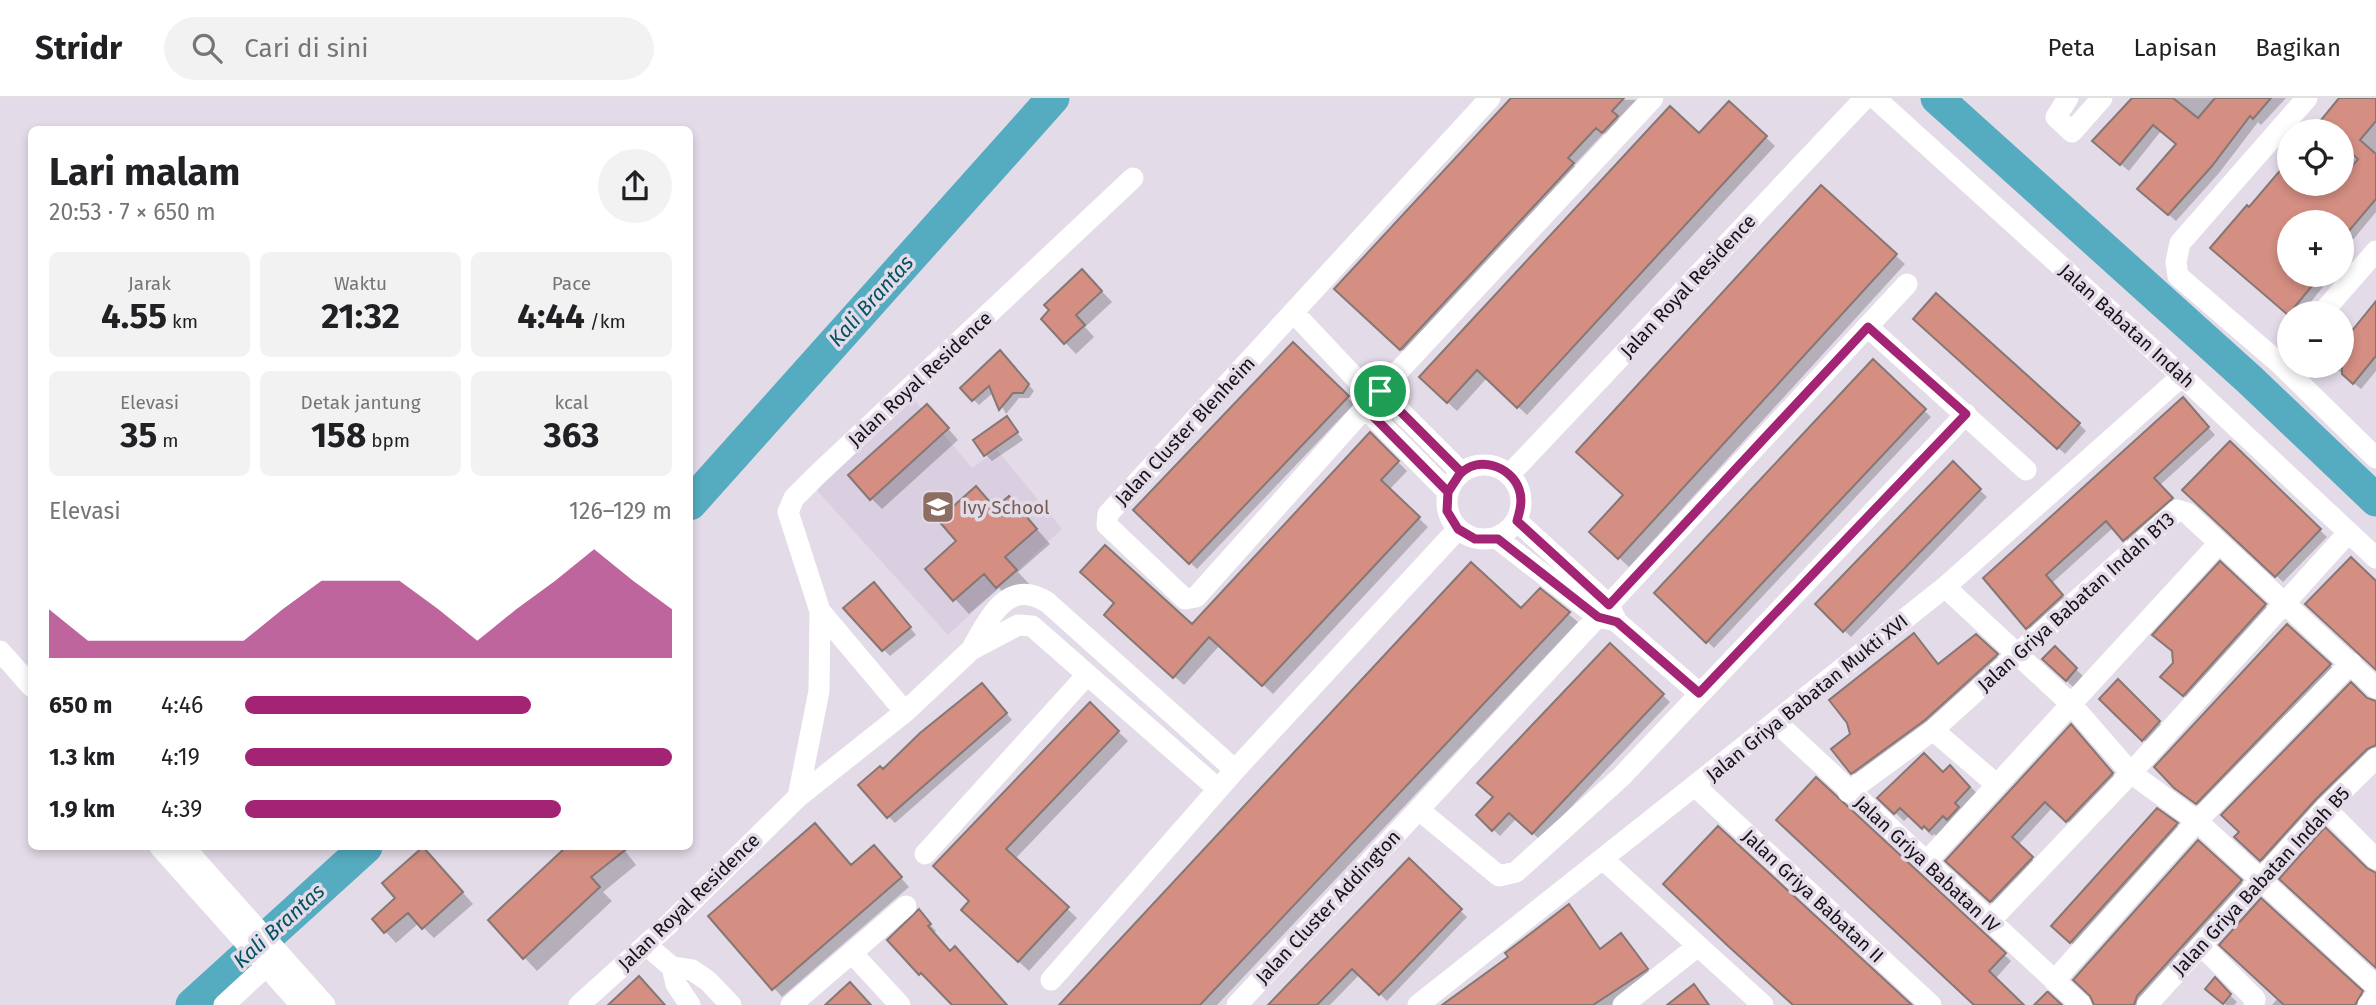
<!DOCTYPE html>
<html lang="id">
<meta charset="utf-8">
<style>
body{margin:0;font-family:"Fira Sans",sans-serif;background:#f2f2f2;color:#202124;height:100vh;display:flex;flex-direction:column;font-size:26px;white-space:nowrap}
*{box-sizing:border-box;margin:0}
p{font-size:23px;color:#757577}
.icon{flex:none;width:38px;height:38px;fill:none;stroke:currentColor;stroke-width:2;stroke-linecap:round;stroke-linejoin:round}
.map{position:relative;flex:1;overflow:hidden}
.sheet{position:absolute;left:28px;top:28px;width:665px;height:724px;display:flex;flex-direction:column;background:#fff;border-radius:10px;box-shadow:0 4px 10px #0003}
.sheet>*{flex:none}
.controls{position:absolute;left:2277px;top:21px;display:grid;gap:14px}
.controls a{display:grid;place-items:center;width:77px;height:77px;border-radius:50%;background:#fff;box-shadow:0 4px 10px #0003;font-size:35px}
.pin{position:absolute;display:grid;place-items:center;width:60px;height:60px;color:#fff;margin:-30px;border:4px solid #fff;border-radius:50%;box-shadow:0 2px 7px #0007}
.round{display:grid;place-items:center;flex:none;width:74px;height:74px;border-radius:37px;background:#f2f2f2}
.summary{display:flex;align-items:center;justify-content:space-between;height:119px;padding:0 21px}
h1{font-size:38px;font-weight:700;line-height:52px}
.metrics{display:grid;grid-template-columns:repeat(3,1fr);gap:10px;height:119px;padding:7px 21px}
.metrics div{display:grid;align-content:center;border-radius:10px;background:#f2f2f2;text-align:center}
.metrics b{font-size:35px;font-weight:700}
.metrics small{font-size:19px;font-weight:400}
.metrics p{font-size:19px}
.chart{height:196px;padding:14px 21px}
.chart p{display:flex;justify-content:space-between}
.chart svg{width:100%;height:126px;margin-top:7px;fill:#a32475;opacity:.7}
ul{padding:0 21px;list-style:none;font-size:23px}
li{display:grid;grid-template-columns:112px 84px 1fr;align-items:center;height:52px}
li i{height:18px;border-radius:9px;background:#a32475}
header{display:flex;align-items:center;gap:42px;box-sizing:border-box;height:98px;padding:0 35px;background:#fff;border-bottom:2px solid #e0e0e0}
header strong{font-size:33px}
nav{display:flex;gap:38px;margin-inline-start:auto;font-size:24px}
.search{width:490px;height:63px;background:#f2f2f2;display:flex;align-items:center;gap:18px;box-sizing:border-box;padding:0 24px;border-radius:38px;color:#757577;font-size:26px}
.map>svg:first-child{display:block}
.built{fill:#dacee1}
.shadow{fill:#0003}
.lines{fill:none;stroke-linecap:round;stroke-linejoin:round}
.river{stroke:#55abc0;stroke-width:33}
.building{fill:#d48e82;stroke:#867774;stroke-width:2}
.minor{stroke:#fff;stroke-width:21}
.route-casing{stroke:#fff;stroke-width:14}
.route{stroke:#a32475;stroke-width:9}
.labels{text-anchor:middle;dominant-baseline:central;stroke-width:7;stroke-linejoin:round;paint-order:stroke}
.street-label{font-size:19px;fill:#151216;stroke:#e3dbe8}
.education-label{font-size:19px;fill:#785e54;stroke:#e3dbe8;text-anchor:start}
.water-label{font-size:21px;font-style:italic;fill:#025261;stroke:#e3dbe8}
</style>
<header>
<strong>Stridr</strong>
<div class="search"><svg class="icon" aria-label="search" viewBox="0 0 24 24"><circle cx="10" cy="10" r="6"/><path d="M15 15l6 6"/></svg>Cari di sini</div>
<nav><a>Peta</a><a>Lapisan</a><a>Bagikan</a></nav>
</header>
<div class="map">
<svg width="2376" height="907" viewBox="0 0 2376 907">
<rect width="100%" height="100%" fill="#e3dbe8"/>
<path class="built" d="M912,299L972,370L997,352L1062,431L948,537L813,388Z"/>
<path class="shadow" d="M1513,0L1636,2L1618,21L1624,26L1610,41L1604,35L1574,67L1580,73L1408,258L1336,191Z
M2134,0H2286L2261,27L2258,24L2219,75L2176,123L2147,98L2178,46L2161,33L2129,73L2102,51Z
M2340,0H2376V114L2342,155V124H2289V177H2327L2330,180L2302,215L2289,217L2219,156L2289,63V86H2342V33H2313Z
M1729,5L1775,48L1527,317L1487,280L1457,313L1430,288L1699,38Z
M1821,90L1905,166L1629,469L1601,443L1625,398Z
M1093,184L1112,204L1085,229L1094,239L1076,256L1043,221Z
M2376,208V273L2361,291L2333,268H2342V243L2344,245Z
M1922,227L2079,326L2086,333L2065,356Z
M1293,247L1354,306L1197,471L1136,412Z
M1006,260L1034,293L1029,300H1019L1006,316L994,294L979,307L962,290Z
M1873,264L1931,319L1714,550L1656,495Z
M2190,309L2215,337L2160,387L2178,408L2132,448L2114,429L2052,485L2069,505L2034,536L1985,480Z
M938,319L958,342L882,411L871,400Z
M1007,321L1023,342L992,363L985,356Z
M1370,336L1407,373L1389,392L1428,429L1273,596L1220,547L1184,587L1115,526L1193,529Z
M2230,346L2327,439L2283,484L2185,392Z
M1953,366L1987,399L1851,539L1817,506Z
M976,390L996,411L1023,415L1050,446L1018,474L1030,487L1012,503L999,490L969,516L927,471L959,443Z
M2220,466L2272,514L2191,604L2170,586L2174,565Z
M880,493L916,537L890,558L883,551Z
M1540,493L1578,524L1217,907H1064L1521,513Z
M2287,528L2337,574L2203,711L2184,697L2156,669Z
M1976,538L2003,564L1859,681L1852,674V637L1848,624L1939,568Z
M1610,547L1670,604L1540,742L1517,720L1500,738L1478,717Z
M2055,551L2083,578L2073,589L2044,561Z
M2118,584L2166,631L2150,648L2102,601Z
M989,594L1012,622L895,725L888,718L883,673Z
M2372,604H2376V656L2268,769L2236,739Z
M1090,607L1128,643L1015,761L1077,820L1029,873L973,821L972,803Z
M2078,635L2119,683L2074,729L2053,709L2018,747L2038,767L1998,810L1947,763Z
M1950,669L1978,696L1939,740L1934,736L1932,738L1910,717L1904,723L1880,700L1943,676Z
M1816,681L2011,863L1995,881L2022,907H1976Z
M2176,726L2183,733L2078,851L2060,835Z
M2198,744L2248,790L2143,907H2094Z
M585,749H622L636,767L603,794L612,803L537,873L524,859Z
M882,758L909,789L782,899L710,818Z
M434,762L473,806L434,840L419,825L396,845L374,821Z
M1409,763L1467,819L1387,903L1360,876L1330,907H1272Z
M1568,808L1601,852L1621,837L1653,879L1613,907H1453Z
M925,821L936,833L933,836L950,855L1007,907H953Z
M2215,882L2237,904L2234,907H2226L2215,898Z
M2361,895L2368,902L2365,907H2272L2278,900Z"/>
<g class="lines">
<path class="river" d="M1937,0L2250,282L2376,402
M690,406L1053,0
M192,907L366,749"/>
</g>
<path class="building" d="M1511,0H1624L1612,13L1618,18L1602,35L1596,30L1581,46L1568,60L1574,65L1400,252L1334,191Z
M2132,0H2173L2198,20L2215,0H2271L2253,21L2250,18L2212,68L2168,117L2137,91L2176,46L2153,27L2120,67L2092,43Z
M2339,0H2376V23L2360,42L2376,56V101L2342,141V124H2289V177H2321L2288,217L2210,150L2247,107L2249,109L2289,62V86H2342V81L2358,61L2342,47V33H2312Z
M1729,3L1767,38L1517,310L1477,272L1447,305L1419,279L1670,8L1699,35Z
M1821,87L1897,156L1618,461L1589,434L1623,397L1576,354Z
M1082,171L1102,193L1076,217L1085,227L1064,246L1041,221L1049,212L1044,207Z
M1936,195L2080,325L2057,351L1913,221Z
M2376,203V258L2353,286L2342,276V245Z
M1293,244L1349,298L1189,466L1133,412Z
M1000,252L1029,286L1023,295H1013L999,312L989,288L972,303L960,290Z
M1873,261L1926,311L1706,545L1654,495Z
M2183,299L2209,329L2154,380L2173,400L2123,443L2106,423L2046,477L2063,497L2026,531L1983,480Z
M927,306L949,330L870,402L848,377Z
M1007,318L1018,334L984,358L973,342Z
M1370,334L1399,363L1381,382L1420,419L1262,588L1209,539L1173,580L1104,517L1114,505L1080,474L1105,447L1192,526Z
M2230,343L2321,431L2275,479L2182,392Z
M1953,363L1981,391L1843,534L1815,506Z
M976,388L995,410L1009,398L1037,431L1005,459L1017,472L996,490L984,476L953,503L925,471L956,443L938,422Z
M2351,459L2376,483V572L2305,506Z
M2220,463L2266,506L2183,598L2160,579L2173,565L2172,553L2152,537Z
M1471,464L1521,510L1540,490L1570,514L1200,907H1059Z
M874,484L911,529L882,553L843,510Z
M2287,526L2331,566L2196,706L2174,690L2154,669Z
M1914,535L1938,566L1976,536L1998,556L1925,622L1851,676L1831,651L1850,636L1847,625L1829,602Z
M1610,545L1664,596L1532,736L1509,715L1492,733L1476,717L1493,699L1477,685Z
M2055,548L2077,570L2066,583L2042,561Z
M2118,581L2160,623L2142,643L2099,601Z
M2351,584L2367,600L2376,603V647L2367,651L2316,701L2260,763L2234,739L2239,734L2221,717Z
M982,585L1007,615L887,720L858,687L880,668L883,671L920,635Z
M1090,604L1119,633L1006,751L1069,809L1018,864L961,812L969,803L933,768Z
M2071,626L2113,675L2066,724L2045,704L2028,722L2012,739L2033,759L1990,804L1945,763Z
M1924,655L1943,674L1950,667L1970,689L1955,705L1959,709L1947,722L1943,718L1929,733L1924,728L1922,731L1900,710L1894,716L1877,700Z
M1816,679L2006,855L1989,873L2024,907H1974L1776,722Z
M2157,710L2178,725L2070,845L2051,828Z
M815,725L851,767L874,747L902,779L772,892L708,818Z
M1718,728L1912,907H1793L1727,847L1663,786Z
M2325,729L2367,770L2376,775V870L2279,781Z
M2198,742L2242,782L2137,898L2134,907H2094L2090,898L2073,882Z
M423,749L463,794L422,831L408,815L384,835L372,821L395,800L382,785Z
M566,749H629L591,779L600,789L523,861L488,822Z
M1409,760L1462,811L1395,881L1379,897L1352,871L1317,907H1268Z
M2261,800L2363,893L2355,907H2284L2219,847Z
M1569,806L1600,851L1621,835L1648,871L1593,907H1442L1508,859L1505,855Z
M919,811L931,826L928,828L950,853L955,848L1007,907H952L921,875L919,877L887,842Z
M639,878L665,907H608Z
M2215,879L2231,896L2223,906L2205,891Z
M850,884L871,907H825L839,894Z
M1694,886L1709,907H1667Z
M2047,894H2048L2062,907H2034Z"/>
<g class="lines">
<path class="minor" d="M1490,0L1108,416L1107,427L1185,501L1196,499L1380,293L1653,0
M1875,0L2182,278L2376,460
M2068,0L2056,19L2072,34L2102,0
M2307,0L2180,145L2176,164L2178,178L2279,265L2376,360
M2322,215L2376,153
M1295,216L1359,284L1380,293L1461,374
M1868,229L2026,372
M1362,296L1365,310L1448,394
M1447 404a37 37 0 1 1 74 0a37 37 0 1 1-74 0Z
M1510,376L1865,0
M1517,423L1609,507L1617,524L1699,595
M1498,441L1598,519L1612,522
M1945,489L2071,606L2131,675L2197,723L2376,888
M820,513L905,614
M0,553L32,589
M1776,624L2081,907
M1933,632L1997,687
M1696,689L1931,907
M1218,691L1032,528L1018,527L971,552C989,521 1007,479 1047,504L1235,672
M1848,694L1933,632L2177,412L2187,415L2376,590
M798,699L819,593L820,513L788,414L794,400L817,377L1133,80
M2325,710L2376,761
M1419,712L1499,778L1516,774L1621,679L1966,316
M160,749L301,907
M184,749L325,907
M925,756L1087,577
M1604,762L1763,907
M1927,763L2219,445
M1990,823L2131,675L2348,435
M646,847L672,869L692,872L708,883L731,907
M2201,847L2255,901L2254,907
M852,855L900,907
M672,869L676,886L690,907
M1051,882L1235,672L1458,431
M2054,883L2197,723L2351,565
M224,907L276,859
M579,907L669,826L798,699L905,614L971,552
M791,907L906,808
M1237,907L1907,186
M1418,907L1945,489L2182,278
M1623,907L1698,848
M2147,907L2325,710L2376,660
M2368,907L2376,898"/>
</g>
<g class="lines">
<defs>
<path id="route" d="M1380,293L1461,374L1448,394L1447,413L1458,431L1475,441H1498L1598,519L1617,524L1699,595L1966,316L1868,229L1609,507L1517,423C1520,413 1523,402 1519,391C1511,368 1478,357 1460,376C1456,381 1452,388 1448,394L1365,310L1380,293"/>
</defs>
<use href="#route" class="route-casing"/>
<use href="#route" class="route"/>
</g>
<defs>
<symbol id="school-square" viewBox="-11 -11 22 22"><rect x="-9" y="-9" width="18" height="18" rx="4" fill="#8d6e63" stroke="#e3dbe8"/><path d="M0-5L7-2L0 1L-7-2ZM-4 1L0 2.5L4 1V4Q0 6-4 4Z" fill="#fff"/></symbol>
</defs>
<g fill-rule="evenodd">
<use href="#school-square" x="919" y="390" width="38" height="38"/>
</g>
<g class="labels">
<g class="street-label">
<text transform="translate(1688 188) rotate(-47)">Jalan Royal Residence</text>
<text transform="translate(2127 228) rotate(42)">Jalan Babatan Indah</text>
<text transform="translate(920 281) rotate(-43)">Jalan Royal Residence</text>
<text transform="translate(1185 333) rotate(-47)">Jalan Cluster Blenheim</text>
<text transform="translate(2076 504) rotate(-42)">Jalan Griya Babatan Indah B13</text>
<text transform="translate(1807 600) rotate(-39)">Jalan Griya Babatan Mukti XVI</text>
<text transform="translate(1927 766) rotate(43)">Jalan Griya Babatan IV</text>
<text transform="translate(2261 783) rotate(-47)">Jalan Griya Babatan Indah B5</text>
<text transform="translate(1813 798) rotate(43)">Jalan Griya Babatan II</text>
<text transform="translate(689 804) rotate(-44)">Jalan Royal Residence</text>
<text transform="translate(1328 809) rotate(-47)">Jalan Cluster Addington</text>
</g>
<g class="education-label">
<text x="962" y="409">Ivy School</text>
</g>
<g class="water-label">
<text transform="translate(871 203) rotate(-48)">Kali Brantas</text>
<text transform="translate(279 828) rotate(-42)">Kali Brantas</text>
</g>
</g>
</svg>
<div class="controls">
<a><svg class="icon" aria-label="locate" viewBox="0 0 24 24"><circle cx="12" cy="12" r="6"/><path d="M12 2v4M12 18v4M2 12h4M18 12h4"/></svg></a>
<a>+</a>
<a>−</a>
</div>
<div class="pin" style="left:1380px;top:293px;background:#1e9e55"><svg class="icon" aria-label="arrive" viewBox="0 0 24 24"><path d="M6 21V4h12l-3 4 3 4H6"/></svg></div>
<section class="sheet">
<div class="summary"><div><h1>Lari malam</h1><p>20:53 · 7 × 650 m</p></div><a class="round"><svg class="icon" aria-label="share" viewBox="0 0 24 24"><path d="M12 15V3M7 8l5-5 5 5M5 13v7h14v-7"/></svg></a></div>
<div class="metrics">
<div><p>Jarak</p><b>4.55<small> km</small></b></div>
<div><p>Waktu</p><b>21:32</b></div>
<div><p>Pace</p><b>4:44<small> /km</small></b></div>
</div>
<div class="metrics">
<div><p>Elevasi</p><b>35<small> m</small></b></div>
<div><p>Detak jantung</p><b>158<small> bpm</small></b></div>
<div><p>kcal</p><b>363</b></div>
</div>
<div class="chart"><p><span>Elevasi</span>126–129 m</p>
<svg viewBox="0 0 160 44" preserveAspectRatio="none"><path d="M0 44V27L10 38L20 38L30 38L40 38L50 38L60 27L70 17L80 17L90 17L100 27L110 38L120 27L130 17L140 6L150 17L160 27V44z"/></svg>
</div>
<ul>
<li><b>650 m</b>4:46<i style="width:67%"></i></li>
<li><b>1.3 km</b>4:19<i style="width:100%"></i></li>
<li><b>1.9 km</b>4:39<i style="width:74%"></i></li>
</ul>
</section>
</div>
